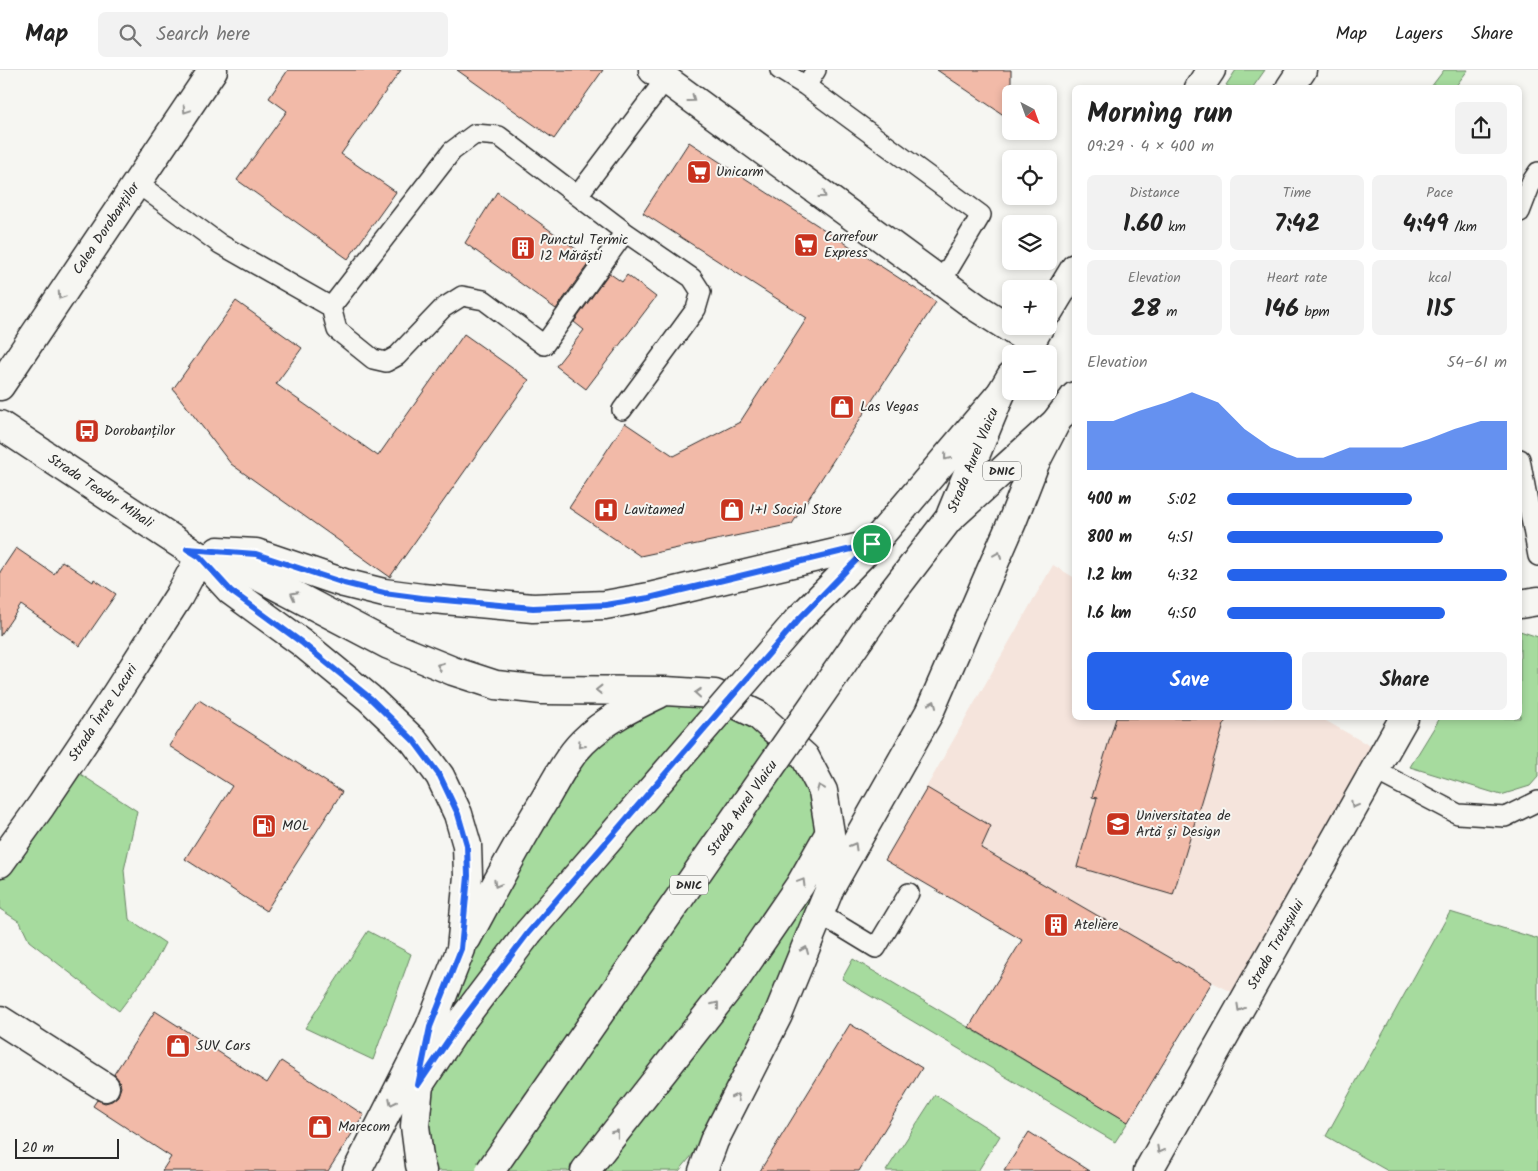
<!DOCTYPE html>
<meta charset="utf-8">
<style>
body{margin:0;font-family:Kalam,sans-serif;background:#f2f2f2;color:#222;height:100vh;display:flex;flex-direction:column;font-size:19px;white-space:nowrap}
*{box-sizing:border-box;margin:0}
p{font-size:16px;color:#767676}
.icon{flex:none;width:28px;height:28px;fill:none;stroke:currentColor;stroke-width:2;stroke-linecap:round;stroke-linejoin:round}
.map{position:relative;flex:1;overflow:hidden}
.drawer{position:absolute;left:1072px;top:15px;width:450px;height:635px;display:flex;flex-direction:column;background:#fff;border-radius:8px;box-shadow:0 2px 8px #0003}
.drawer>*{flex:none}
.needle{width:32px;rotate:139deg}
.fabs{position:absolute;left:1002px;top:15px;display:grid;gap:10px}
.fabs a{display:grid;place-items:center;width:55px;height:55px;border-radius:8px;background:#fff;box-shadow:0 2px 8px #0003;font-size:25px}
.scale{position:absolute;left:15px;bottom:12px;width:104px;box-sizing:border-box;padding-left:5px;border:2px solid #2b2b2b;border-top:0;font-size:14px;line-height:18px;white-space:nowrap;color:#2b2b2b;-webkit-text-stroke:4px #f6f6f2;paint-order:stroke}
.pin{position:absolute;display:grid;place-items:center;width:42px;height:42px;color:#fff;margin:-21px;border:2px solid #fff;border-radius:50%;box-shadow:0 1px 5px #0007}
.round{display:grid;place-items:center;flex:none;width:52px;height:52px;border-radius:8px;background:#f2f2f2}
.headline{display:flex;align-items:center;justify-content:space-between;height:85px;padding:0 15px}
h1{font-size:28px;font-weight:700;line-height:38px}
.metrics{display:grid;grid-template-columns:repeat(3,1fr);gap:8px;height:85px;padding:5px 15px}
.metrics div{display:grid;align-content:center;border-radius:8px;background:#f2f2f2;text-align:center}
.metrics b{font-size:25px;font-weight:700}
.metrics small{font-size:14px;font-weight:400}
.metrics p{font-size:14px}
.chart{height:140px;padding:10px 15px}
.chart p{display:flex;justify-content:space-between}
.chart svg{width:100%;height:90px;margin-top:5px;fill:#2563eb;opacity:.7}
.button{display:flex;gap:10px;margin-top:auto;padding:10px 15px}
.button a{flex:1;height:58px;border-radius:8px;background:#2563eb;color:#fff;font-size:20px;font-weight:700;line-height:58px;text-align:center}
.button a+a{background:#f2f2f2;color:#222}
ul{padding:0 15px;list-style:none;font-size:16px}
li{display:grid;grid-template-columns:80px 60px 1fr;align-items:center;height:38px}
li i{height:12px;border-radius:6px;background:#2563eb}
header{display:flex;align-items:center;gap:30px;box-sizing:border-box;height:70px;padding:0 25px;background:#fff;border-bottom:1px solid #e0e0e0}
header strong{font-size:24px}
nav{display:flex;gap:28px;margin-inline-start:auto;font-size:18px}
.search{width:350px;height:45px;background:#f2f2f2;display:flex;align-items:center;gap:12px;box-sizing:border-box;padding:0 18px;border-radius:8px;color:#767676;font-size:19px}
.map>svg:first-child{display:block}
.built{fill:#f5e4dc}
.green{fill:#a6db9e;stroke:#688364}
.building{fill:#f2baa8;stroke:#2b2b2b}
.lines{fill:none;stroke-linecap:round;stroke-linejoin:round}
.service-casing{stroke:#2b2b2b;stroke-width:22}
.minor-casing{stroke:#2b2b2b;stroke-width:31}
.tertiary-casing{stroke:#2b2b2b;stroke-width:31}
.primary-casing{stroke:#2b2b2b;stroke-width:31}
.service{stroke:#f6f6f2;stroke-width:19}
.minor{stroke:#f6f6f2;stroke-width:28}
.tertiary{stroke:#f6f6f2;stroke-width:28}
.primary{stroke:#f6f6f2;stroke-width:28}
.primary-bridge-casing{stroke:#2b2b2b;stroke-width:31;stroke-linecap:butt}
.primary-bridge{stroke:#f6f6f2;stroke-width:28}
.oneway{stroke:#90908e}
.route-casing{stroke:#fff;stroke-width:10}
.route{stroke:#2563eb;stroke-width:6}
.labels{text-anchor:middle;dominant-baseline:central;stroke-width:4;stroke-linejoin:round;paint-order:stroke}
.shield{fill:#f6f6f2;stroke:#686867;stroke-width:1}
.shield-label{font-size:12px;font-weight:bold;fill:#2b2b2b}
.poi-label{font-size:14px;fill:#2b2b2b;stroke:#f6f6f2;text-anchor:start}
.street-label{font-size:14px;fill:#2b2b2b;stroke:#f6f6f2}
</style>
<header>
<strong>Map</strong>
<div class="search"><svg class="icon" aria-label="search" viewBox="0 0 24 24"><circle cx="10" cy="10" r="6"/><path d="M15 15l6 6"/></svg>Search here</div>
<nav><a>Map</a><a>Layers</a><a>Share</a></nav>
</header>
<div class="map">
<svg width="1538" height="1101" viewBox="0 0 1538 1101">
<rect width="100%" height="100%" fill="#f6f6f2"/>
<filter id="ink" filterUnits="userSpaceOnUse"><feTurbulence type="fractalNoise" baseFrequency=".02" numOctaves="2"/><feDisplacementMap in="SourceGraphic" scale="10" xChannelSelector="R" yChannelSelector="G"/><feConvolveMatrix kernelMatrix="1 2 1 2 8 2 1 2 1" color-interpolation-filters="sRGB"/></filter>
<g filter="url(#ink)">
<path class="built" d="M1053,495L1075,508V648H1321L1372,677L1236,924L1212,912L1182,962L885,790Z"/>
<path class="green" d="M1236,0H1265L1253,17H1230L1226,15Z
M1444,0H1468L1455,17H1431Z
M1520,561L1538,567V707L1530,716L1501,725L1410,697L1440,648H1520Z
M669,629L730,639L802,699L813,725L823,817L709,1065L679,1101H433L425,1042L462,895L585,684L623,651Z
M68,696L137,741L124,800L129,849L165,873L153,896L119,941L29,871L20,852L0,839V793Z
M1450,842L1538,869V1101H1388L1326,1066Z
M368,861L411,884L373,990L305,958Z
M853,889L1128,1052L1115,1072L842,909Z
M935,1025L1000,1066L978,1101H886Z"/>
<path class="building" d="M288,0H401L341,84L396,122L348,189L237,110L287,41L269,28Z
M457,0H603L554,69Z
M937,0H1011V50Z
M689,72L936,232L792,454L640,486L569,438L625,353L674,386L740,352L807,248L643,143Z
M497,122L591,190L556,239L465,173Z
M609,203L622,212L627,205L656,227L586,319L556,296L584,260L574,252Z
M236,231L302,278L276,314L378,386L464,264L529,310L390,507L231,394L173,319Z
M16,478L54,504L62,491L93,512L94,509L116,524L80,576L21,535L0,566V502Z
M199,630L342,722L266,841L185,789L232,716L169,676Z
M1116,648H1226L1173,825L1077,797L1097,728L1092,727Z
M927,718L991,756L981,778L1212,912L1128,1052L969,957L1022,870L885,790Z
M155,941L267,1013L281,991L364,1045L328,1101H162L171,1087L93,1036L97,1030L105,1033L112,1031L118,1026L121,1017L119,1010L114,1004Z
M850,954L922,998L859,1101H760Z
M1029,1062L1090,1101H1004Z"/>
<g class="lines">
<defs>
<path id="service" d="M780,0L806,16L816,0
M806,16L981,145L941,212
M137,113L220,174L331,237L337,260L373,289L386,292L397,286L443,238L462,226L484,230L544,275L625,162L499,66L475,64L452,81L331,237
M578,125L665,10
M1520,142L1532,111L1538,102
M622,340L696,239L701,222L692,208L625,162
M1520,389L1538,486
M1374,700L1458,744L1505,747L1538,731
M820,844L876,878L909,823"/>
<g id="minor">
<path d="M653,0L976,237L1031,272"/>
<path d="M1520,534L1538,531"/>
<path d="M0,950L105,1017"/>
<path id="s1" d="M1148,1101L1404,648"/>
</g>
<g id="tertiary">
<path id="s2" d="M0,793L41,736L116,624L179,526L200,487"/>
</g>
<g id="primary">
<path d="M1199,18L1211,0"/>
<path d="M1290,18L1302,0"/>
<path d="M1049,241L1075,198"/>
<path d="M1024,284L1040,256"/>
<path id="s3" d="M0,316L213,0"/>
<path id="s4" d="M0,355L200,487L231,521L301,572L369,628L414,671L440,706L458,744L467,775L468,806L461,879L430,957L357,1101"/>
<path id="s5" d="M951,444L1001,323L1011,306"/>
<path d="M218,481L256,483L344,513L384,523L422,528L533,538L605,535L649,527L873,474"/>
<path d="M200,487L248,501L389,575L453,601L496,615L542,620L665,621L715,624L758,645L805,687L823,721L830,763V817"/>
<path d="M888,528L948,450L1056,352L1075,326"/>
<path d="M798,550L873,474L1001,323"/>
<path d="M467,868C492,822 517,774 545,729C556,710 567,688 583,672C605,650 632,637 659,624"/>
<path d="M422,998L419,1015L415,1056L420,1095L422,1101"/>
<path d="M419,1015L460,953L528,863"/>
<path d="M585,1101L735,910L800,815L829,764"/>
<path d="M703,1101L714,1071L778,945L830,818L929,643L1012,452L1035,393L1056,352"/>
</g>
</defs>
<use href="#service" class="service-casing"/>
<use href="#minor" class="minor-casing"/>
<use href="#tertiary" class="tertiary-casing"/>
<use href="#primary" class="primary-casing"/>
<use href="#service" class="service"/>
<use href="#minor" class="minor"/>
<use href="#tertiary" class="tertiary"/>
<use href="#primary" class="primary"/>
<defs>
<g id="primary-bridge">
<path d="M528,863L798,550"/>
<path id="s6" d="M490,1101L888,528"/>
</g>
</defs>
<use href="#primary-bridge" class="primary-bridge-casing"/>
<use href="#primary-bridge" class="primary-bridge"/>
</g>
<defs><path id="oneway-chevron" d="M-2-3.5L2.5 0L-2 3.5" fill="none" stroke-width="1.6" stroke-linecap="round" stroke-linejoin="round" transform="scale(1.25)"/></defs>
<g class="oneway">
<use href="#oneway-chevron" transform="translate(692 29) rotate(36)"/>
<use href="#oneway-chevron" transform="translate(186 40) rotate(124)"/>
<use href="#oneway-chevron" transform="translate(823 125) rotate(36)"/>
<use href="#oneway-chevron" transform="translate(61 226) rotate(124)"/>
<use href="#oneway-chevron" transform="translate(947 387) rotate(130)"/>
<use href="#oneway-chevron" transform="translate(998 485) rotate(-67)"/>
<use href="#oneway-chevron" transform="translate(294 525) rotate(-152)"/>
<use href="#oneway-chevron" transform="translate(440 596) rotate(-158)"/>
<use href="#oneway-chevron" transform="translate(599 620) rotate(-180)"/>
<use href="#oneway-chevron" transform="translate(698 623) rotate(-176)"/>
<use href="#oneway-chevron" transform="translate(933 634) rotate(-67)"/>
<use href="#oneway-chevron" transform="translate(581 675) rotate(132)"/>
<use href="#oneway-chevron" transform="translate(820 718) rotate(-112)"/>
<use href="#oneway-chevron" transform="translate(1354 735) rotate(119)"/>
<use href="#oneway-chevron" transform="translate(854 776) rotate(-60)"/>
<use href="#oneway-chevron" transform="translate(802 812) rotate(-59)"/>
<use href="#oneway-chevron" transform="translate(497 814) rotate(119)"/>
<use href="#oneway-chevron" transform="translate(805 880) rotate(-67)"/>
<use href="#oneway-chevron" transform="translate(716 935) rotate(-52)"/>
<use href="#oneway-chevron" transform="translate(1240 938) rotate(119)"/>
<use href="#oneway-chevron" transform="translate(736 1027) rotate(-63)"/>
<use href="#oneway-chevron" transform="translate(392 1032) rotate(117)"/>
<use href="#oneway-chevron" transform="translate(616 1063) rotate(-52)"/>
<use href="#oneway-chevron" transform="translate(1160 1080) rotate(119)"/>
</g>
</g>
<g class="lines" filter="url(#ink)">
<defs>
<path id="route" d="M872,474L798,550L528,863L460,953L418,1015L430,957L461,879L468,806L467,775L458,744L440,706L414,671L370,628L301,572L231,521L200,487L187,479L256,484L344,513L384,523L422,528L533,538L606,535L649,528Z"/>
</defs>
<use href="#route" class="route-casing"/>
<use href="#route" class="route"/>
</g>
<defs>
<symbol id="supermarket-square" viewBox="-11 -11 22 22"><rect x="-9" y="-9" width="18" height="18" rx="4" fill="#c8321e" stroke="#f6f6f2"/><path d="M-6-5.5h2.5l.6 2H6L4.5 2H-2.5L-4.4-4H-6ZM-1.5 3.2a1.3 1.3 0 1 0 .1 0ZM3 3.2a1.3 1.3 0 1 0 .1 0Z" fill="#fff"/></symbol>
<symbol id="building-square" viewBox="-11 -11 22 22"><rect x="-9" y="-9" width="18" height="18" rx="4" fill="#c8321e" stroke="#f6f6f2"/><path d="M-4-6H4V6H1V3H-1V6H-4ZM-2.5-4.3h1.7v1.8h-1.7ZM.8-4.3h1.7v1.8H.8ZM-2.5-1h1.7V.8h-1.7ZM.8-1h1.7V.8H.8Z" fill="#fff"/></symbol>
<symbol id="shop-square" viewBox="-11 -11 22 22"><rect x="-9" y="-9" width="18" height="18" rx="4" fill="#c8321e" stroke="#f6f6f2"/><path d="M-5-2.5h2.3a2.7 3.5 0 0 1 5.4 0H5L5.5 6h-11ZM-1.5-2.5h3a1.5 2.3 0 0 0-3 0Z" fill="#fff"/></symbol>
<symbol id="bus-square" viewBox="-11 -11 22 22"><rect x="-9" y="-9" width="18" height="18" rx="4" fill="#c8321e" stroke="#f6f6f2"/><path d="M-5-6H5V4H4V6H2V4H-2V6H-4V4H-5ZM-3.5-4V0h7V-4ZM-3.5 1.2v1.5H-2V1.2ZM2 1.2v1.5H3.5V1.2Z" fill="#fff"/></symbol>
<symbol id="hospital-square" viewBox="-11 -11 22 22"><rect x="-9" y="-9" width="18" height="18" rx="4" fill="#c8321e" stroke="#f6f6f2"/><path d="M-5-5h3v3.5h4V-5h3V5h-3V1.5h-4V5h-3Z" fill="#fff"/></symbol>
<symbol id="university-square" viewBox="-11 -11 22 22"><rect x="-9" y="-9" width="18" height="18" rx="4" fill="#c8321e" stroke="#f6f6f2"/><path d="M0-5L7-2L0 1L-7-2ZM-4 1L0 2.5L4 1V4Q0 6-4 4Z" fill="#fff"/></symbol>
<symbol id="fuel-square" viewBox="-11 -11 22 22"><rect x="-9" y="-9" width="18" height="18" rx="4" fill="#c8321e" stroke="#f6f6f2"/><path d="M-5.5-6h7V0h2V4h1.3V-2.5L3-4.5l.8-.8L6-3V5H2.5V1h-1V6h-7ZM-4.2-4.7v3.2H.2V-4.7Z" fill="#fff"/></symbol>
</defs>
<g fill-rule="evenodd">
<use href="#supermarket-square" x="685" y="88" width="28" height="28"/>
<use href="#supermarket-square" x="792" y="161" width="28" height="28"/>
<use href="#building-square" x="509" y="164" width="28" height="28"/>
<use href="#shop-square" x="828" y="323" width="28" height="28"/>
<use href="#bus-square" x="73" y="347" width="28" height="28"/>
<use href="#hospital-square" x="592" y="426" width="28" height="28"/>
<use href="#shop-square" x="718" y="426" width="28" height="28"/>
<use href="#university-square" x="1104" y="740" width="28" height="28"/>
<use href="#fuel-square" x="250" y="742" width="28" height="28"/>
<use href="#building-square" x="1042" y="841" width="28" height="28"/>
<use href="#shop-square" x="164" y="962" width="28" height="28"/>
<use href="#shop-square" x="306" y="1043" width="28" height="28"/>
</g>
<g class="labels">
<g class="shield">
<rect x="983" y="391.5" width="38" height="19" rx="4"/>
<rect x="670" y="805.5" width="38" height="19" rx="4"/>
</g>
<g class="shield-label">
<text x="1002" y="401">DN1C</text>
<text x="689" y="815">DN1C</text>
</g>
<g class="poi-label">
<text x="716" y="102">Unicarm</text>
<text x="824" y="167">Carrefour<tspan x="824" dy="16">Express</tspan></text>
<text x="540" y="170">Punctul Termic<tspan x="540" dy="16">12 Mărăști</tspan></text>
<text x="860" y="337">Las Vegas</text>
<text x="104" y="361">Dorobanților</text>
<text x="624" y="440">Lavitamed</text>
<text x="750" y="440">1+1 Social Store</text>
<text x="1136" y="746">Universitatea de<tspan x="1136" dy="16">Artă și Design</tspan></text>
<text x="282" y="756">MOL</text>
<text x="1074" y="855">Ateliere</text>
<text x="196" y="976">SUV Cars</text>
<text x="338" y="1057">Marecom</text>
</g>
<g class="street-label">
<text stroke="none"><textPath href="#s3" startOffset="190">Calea Dorobanților</textPath></text>
<text stroke="none"><textPath href="#s5" startOffset="58">Strada Aurel Vlaicu</textPath></text>
<text stroke="none"><textPath href="#s4" startOffset="120">Strada Teodor Mihali</textPath></text>
<text stroke="none"><textPath href="#s2" startOffset="182">Strada Între Lacuri</textPath></text>
<text stroke="none"><textPath href="#s6" startOffset="442">Strada Aurel Vlaicu</textPath></text>
<text stroke="none"><textPath href="#s1" startOffset="260">Strada Trotușului</textPath></text>
</g>
</g>
</svg>
<div class="fabs">
<a><svg class="needle" viewBox="-14 -14 28 28"><path d="M0-13l5 13h-10z" fill="#e53935"/><path d="M0 13l5-13h-10z" fill="#767676"/></svg></a>
<a><svg class="icon" aria-label="locate" viewBox="0 0 24 24"><circle cx="12" cy="12" r="6"/><path d="M12 2v4M12 18v4M2 12h4M18 12h4"/></svg></a>
<a><svg class="icon" aria-label="layers" viewBox="0 0 24 24"><path d="M12 4l9 5-9 5-9-5zM3 14l9 5 9-5"/></svg></a>
<a>+</a>
<a>−</a>
</div>
<div class="scale">20 m</div>
<div class="pin" style="left:872px;top:474px;background:#1e9e55"><svg class="icon" aria-label="arrive" viewBox="0 0 24 24"><path d="M6 21V4h12l-3 4 3 4H6"/></svg></div>
<section class="drawer">
<div class="headline"><div><h1>Morning run</h1><p>09:29 · 4 × 400 m</p></div><a class="round"><svg class="icon" aria-label="share" viewBox="0 0 24 24"><path d="M12 15V3M7 8l5-5 5 5M5 13v7h14v-7"/></svg></a></div>
<div class="metrics">
<div><p>Distance</p><b>1.60<small> km</small></b></div>
<div><p>Time</p><b>7:42</b></div>
<div><p>Pace</p><b>4:49<small> /km</small></b></div>
</div>
<div class="metrics">
<div><p>Elevation</p><b>28<small> m</small></b></div>
<div><p>Heart rate</p><b>146<small> bpm</small></b></div>
<div><p>kcal</p><b>115</b></div>
</div>
<div class="chart"><p><span>Elevation</span>54–61 m</p>
<svg viewBox="0 0 160 44" preserveAspectRatio="none"><path d="M0 44V20L10 20L20 15L30 11L40 6L50 11L60 24L70 33L80 38L90 38L100 33L110 33L120 33L130 29L140 24L150 20L160 20V44z"/></svg>
</div>
<ul>
<li><b>400 m</b>5:02<i style="width:66%"></i></li>
<li><b>800 m</b>4:51<i style="width:77%"></i></li>
<li><b>1.2 km</b>4:32<i style="width:100%"></i></li>
<li><b>1.6 km</b>4:50<i style="width:78%"></i></li>
</ul>
<div class="button"><a>Save</a><a>Share</a></div>
</section>
</div>
